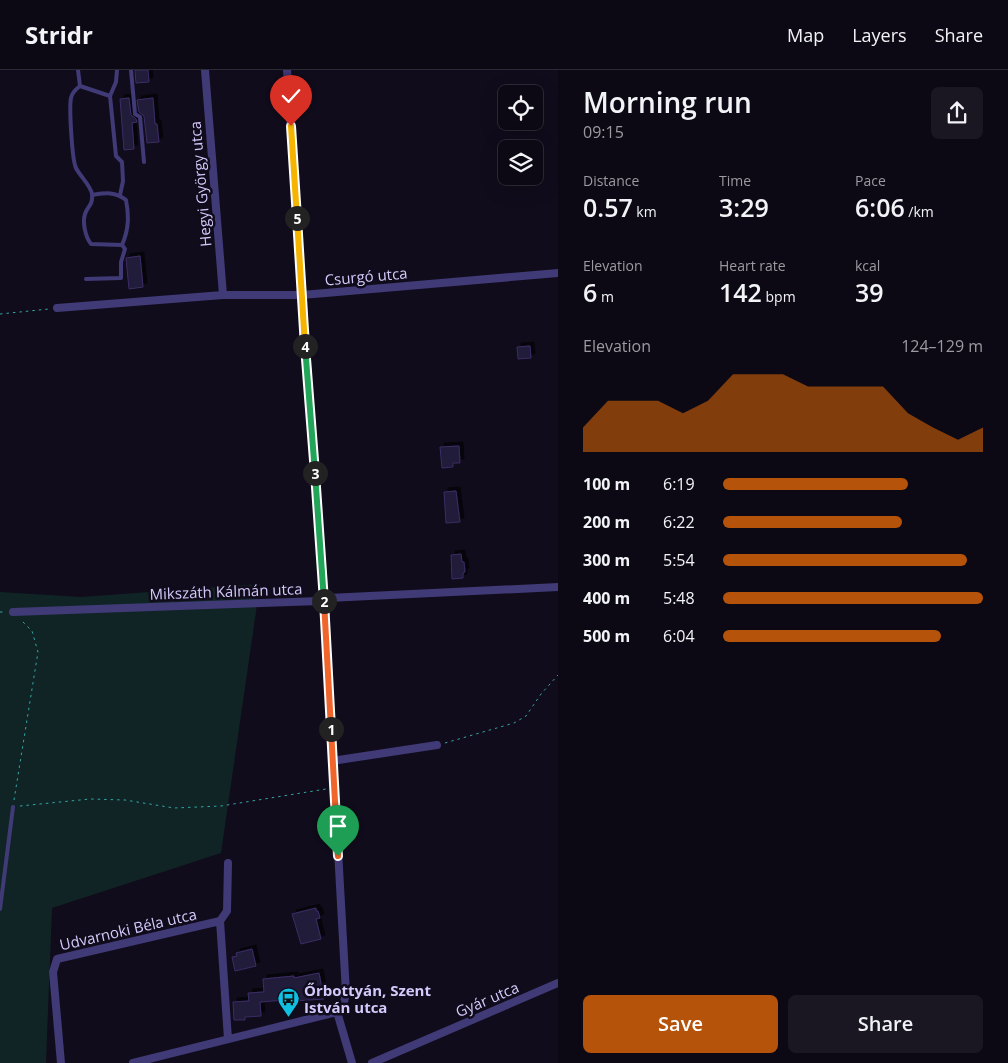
<!DOCTYPE html>
<meta charset="utf-8">
<style>
body{margin:0;font-family:"Open Sans",sans-serif;background:#1a1722;color:#f1f3f6;height:100vh;display:flex;flex-direction:column;font-size:19px;white-space:nowrap}
*{box-sizing:border-box;margin:0}
p{font-size:16px;color:#9a9aa0}
.icon{flex:none;width:28px;height:28px;fill:none;stroke:currentColor;stroke-width:2;stroke-linecap:round;stroke-linejoin:round}
.map{position:relative;flex:1;overflow:hidden}
.side{display:flex;flex-direction:column;background:#0c0914;width:450px}
.side>*{flex:none}
.fabs{position:absolute;left:498px;top:15px;display:grid;gap:10px}
.fabs a{display:grid;place-items:center;width:45px;height:45px;border-radius:8px;background:#0c0914;box-shadow:0 5px 20px #0002,0 0 0 1px #2c2a34;font-size:25px}
.pin{position:absolute;display:grid;place-items:center;width:42px;height:42px;color:#fff;margin:-51px -21px;border-radius:50% 50% 50% 0;rotate:-45deg;box-shadow:0 0 5px #0007}
.pin .icon{rotate:45deg}
.km{position:absolute;width:25px;height:25px;margin:-12px;border-radius:50%;background:#222;color:#fff;font-size:14px;line-height:25px;text-align:center}
.round{display:grid;place-items:center;flex:none;width:52px;height:52px;border-radius:8px;background:#1a1722}
.headline{display:flex;align-items:center;justify-content:space-between;height:85px;padding:0 25px}
h1{font-size:28px;font-weight:600;line-height:38px}
.stats{display:grid;grid-template-columns:repeat(3,1fr);gap:8px;height:85px;padding:5px 25px}
.stats div{display:grid;align-content:center}
.stats b{font-size:25px;font-weight:600}
.stats small{font-size:14px;font-weight:400}
.stats p{font-size:14px}
.chart{height:140px;padding:10px 25px}
.chart p{display:flex;justify-content:space-between}
.chart svg{width:100%;height:90px;margin-top:5px;fill:#b45309;opacity:.7}
.button{display:flex;gap:10px;margin-top:auto;padding:10px 25px}
.button a{flex:1;height:58px;border-radius:8px;background:#b45309;color:#fff;font-size:20px;font-weight:600;line-height:58px;text-align:center}
.button a+a{background:#1a1722;color:#f1f3f6}
ul{padding:0 25px;list-style:none;font-size:16px}
li{display:grid;grid-template-columns:80px 60px 1fr;align-items:center;height:38px}
li i{height:12px;border-radius:6px;background:#b45309}
header{display:flex;align-items:center;gap:30px;box-sizing:border-box;height:70px;padding:0 25px;background:#0c0914;border-bottom:1px solid #2c2a34}
header strong{font-size:24px}
nav{display:flex;gap:28px;margin-inline-start:auto;font-size:18px}
main{display:flex;flex:1;min-height:0}
.map>svg:first-child{display:block}
.green{fill:#102425}
.building{fill:#221a3b;stroke:#3c2d65;filter:url(#shadow)}
.lines{fill:none;stroke-linecap:round;stroke-linejoin:round}
.path{stroke:#34a5a5;stroke-width:1;stroke-dasharray:2.5 4;stroke-linecap:butt}
.lane{stroke:#403a77;stroke-width:4}
.street{stroke:#403a77;stroke-width:8}
.split-1-casing{stroke:#fff;stroke-width:10}
.split-2-casing{stroke:#fff;stroke-width:10}
.split-3-casing{stroke:#fff;stroke-width:10}
.split-4-casing{stroke:#fff;stroke-width:10}
.split-5-casing{stroke:#fff;stroke-width:10}
.split-6-casing{stroke:#fff;stroke-width:10}
.split-1{stroke:#f0652b;stroke-width:6}
.split-2{stroke:#f0652b;stroke-width:6}
.split-3{stroke:#22a559;stroke-width:6}
.split-4{stroke:#22a559;stroke-width:6}
.split-5{stroke:#f5b400;stroke-width:6}
.split-6{stroke:#f5b400;stroke-width:6}
.labels{text-anchor:middle;dominant-baseline:central;stroke-width:5;stroke-linejoin:round;paint-order:stroke}
.street-label{font-size:15px;fill:#d3cafb;stroke:#100c1b}
.poi-label{font-size:15px;font-weight:bold;fill:#d3cafb;stroke:#100c1b;text-anchor:start}
</style>
<header>
<strong>Stridr</strong>
<nav><a>Map</a><a>Layers</a><a>Share</a></nav>
</header>
<main>
<div class="map">
<svg width="558" height="993" viewBox="0 0 558 993">
<defs>
<filter id="shadow"><feDropShadow dx="4" dy="-4" stdDeviation="0" flood-color="#0009"/></filter>
</defs>
<rect width="100%" height="100%" fill="#100c1b"/>
<path class="green" d="M260,514L221,783L52,838L46,993H0V522L81,527Z"/>
<path class="building" d="M135,0H148L149,12L136,13Z
M129,28L131,45L136,49L137,52L132,53L134,79L124,80L120,29Z
M153,28L155,54H157L159,72L147,73L144,46L139,42L137,30Z
M140,186L143,217L129,219L126,188Z
M530,276L531,288L518,289L517,277Z
M459,376L460,393H453V397L442,398L440,377Z
M456,421L460,452L446,453L444,422Z
M461,484L462,492H464L465,502L463,503V508L452,509L451,485Z
M316,838V841H318L320,848L316,849L321,869L301,874L292,844Z
M252,879L256,896L235,901L232,887L237,886L236,883Z
M319,903L324,929L295,931V933L285,934V930L260,932L261,946L245,947V950H234L233,932L249,931L248,923L264,922L263,909L294,906V908Z"/>
<g class="lines">
<path class="path" d="M0,244L49,239
M0,542H4
M445,673L514,653L526,646L541,624L558,605
M14,730L38,582L32,561L22,551
M20,736L90,729L125,730L174,738L221,736L326,719"/>
<path class="lane" d="M78,0L80,16C76,19 72,23 71,28C69,37 72,90 76,98C80,106 91,116 92,124C93,136 88,135 85,144C82,153 86,168 91,174L122,175L125,179L121,192V208L86,209
M117,0L116,12L110,26L116,86L122,92L123,111L120,125
M131,0L135,44L140,47L144,92
M80,16L110,26
M92,125C105,123 115,121 126,130C129,146 129,159 122,175
M0,839L13,737"/>
<path class="street" d="M205,0L223,225
M287,0L302,225L324,530L346,923L344,932L337,942
M57,238L223,225H302L558,203
M13,542L320,531L328,528L558,517
M332,691L437,675
M220,851L227,841L228,793
M337,942L352,993
M61,993L53,902L57,889L220,851L228,969
M133,993L337,942
M372,993L558,913"/>
</g>
<g class="lines">
<defs>
<path id="split-1" d="M331,659L338,786"/>
<path id="split-2" d="M324,531L331,659"/>
<path id="split-3" d="M315,403L324,531"/>
<path id="split-4" d="M305,276L315,403"/>
<path id="split-5" d="M297,148L305,276"/>
<path id="split-6" d="M291,56L297,148"/>
</defs>
<use href="#split-1" class="split-1-casing"/>
<use href="#split-2" class="split-2-casing"/>
<use href="#split-3" class="split-3-casing"/>
<use href="#split-4" class="split-4-casing"/>
<use href="#split-5" class="split-5-casing"/>
<use href="#split-6" class="split-6-casing"/>
<use href="#split-1" class="split-1"/>
<use href="#split-2" class="split-2"/>
<use href="#split-3" class="split-3"/>
<use href="#split-4" class="split-4"/>
<use href="#split-5" class="split-5"/>
<use href="#split-6" class="split-6"/>
</g>
<defs>
<symbol id="bus-pin" viewBox="-11 -11 22 30"><path d="M0 17L-7.5 6A9.5 9.5 0 1 1 7.5 6Z" fill="#0fc0e2" stroke="#100c1b"/><path d="M-5-6H5V4H4V6H2V4H-2V6H-4V4H-5ZM-3.5-4V0h7V-4ZM-3.5 1.2v1.5H-2V1.2ZM2 1.2v1.5H3.5V1.2Z" fill="#111"/></symbol>
</defs>
<g fill-rule="evenodd">
<use href="#bus-pin" x="276" y="916" width="25" height="34"/>
</g>
<g class="labels">
<g class="street-label">
<text transform="translate(200 114) rotate(-95)">Hegyi György utca</text>
<text transform="translate(366 206) rotate(-5)">Csurgó utca</text>
<text transform="translate(226 521) rotate(-2)">Mikszáth Kálmán utca</text>
<text transform="translate(128 859) rotate(-13)">Udvarnoki Béla utca</text>
<text transform="translate(487 929) rotate(-23)">Gyár utca</text>
</g>
<g class="poi-label">
<text x="304" y="920">Őrbottyán, Szent<tspan x="304" dy="17">István utca</tspan></text>
</g>
</g>
</svg>
<div class="fabs">
<a><svg class="icon" aria-label="locate" viewBox="0 0 24 24"><circle cx="12" cy="12" r="6"/><path d="M12 2v4M12 18v4M2 12h4M18 12h4"/></svg></a>
<a><svg class="icon" aria-label="layers" viewBox="0 0 24 24"><path d="M12 4l9 5-9 5-9-5zM3 14l9 5 9-5"/></svg></a>
</div>
<div class="pin" style="left:338px;top:786px;background:#1e9e55"><svg class="icon" aria-label="arrive" viewBox="0 0 24 24"><path d="M6 21V4h12l-3 4 3 4H6"/></svg></div>
<div class="pin" style="left:291px;top:56px;background:#d93025"><svg class="icon" aria-label="check" viewBox="0 0 24 24"><path d="M5 12l5 5 9-10"/></svg></div>
<b class="km" style="left:331px;top:659px">1</b>
<b class="km" style="left:324px;top:531px">2</b>
<b class="km" style="left:315px;top:403px">3</b>
<b class="km" style="left:305px;top:276px">4</b>
<b class="km" style="left:297px;top:148px">5</b>
</div>
<section class="side">
<div class="headline"><div><h1>Morning run</h1><p>09:15</p></div><a class="round"><svg class="icon" aria-label="share" viewBox="0 0 24 24"><path d="M12 15V3M7 8l5-5 5 5M5 13v7h14v-7"/></svg></a></div>
<div class="stats">
<div><p>Distance</p><b>0.57<small> km</small></b></div>
<div><p>Time</p><b>3:29</b></div>
<div><p>Pace</p><b>6:06<small> /km</small></b></div>
</div>
<div class="stats">
<div><p>Elevation</p><b>6<small> m</small></b></div>
<div><p>Heart rate</p><b>142<small> bpm</small></b></div>
<div><p>kcal</p><b>39</b></div>
</div>
<div class="chart"><p><span>Elevation</span>124–129 m</p>
<svg viewBox="0 0 160 44" preserveAspectRatio="none"><path d="M0 44V32L10 19L20 19L30 19L40 25L50 19L60 6L70 6L80 6L90 12L100 12L110 12L120 12L130 25L140 32L150 38L160 32V44z"/></svg>
</div>
<ul>
<li><b>100 m</b>6:19<i style="width:71%"></i></li>
<li><b>200 m</b>6:22<i style="width:69%"></i></li>
<li><b>300 m</b>5:54<i style="width:94%"></i></li>
<li><b>400 m</b>5:48<i style="width:100%"></i></li>
<li><b>500 m</b>6:04<i style="width:84%"></i></li>
</ul>
<div class="button"><a>Save</a><a>Share</a></div>
</section>
</main>
